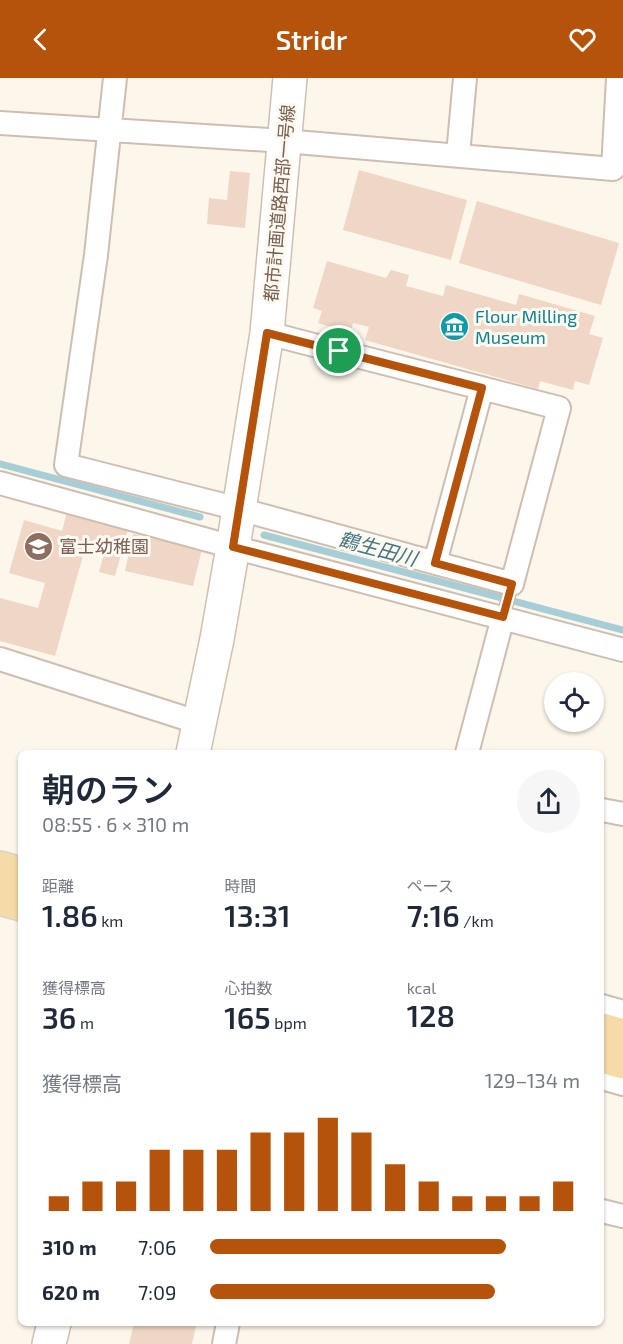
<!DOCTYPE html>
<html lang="ja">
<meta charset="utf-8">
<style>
body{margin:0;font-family:"Exo 2","Noto Sans JP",sans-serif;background:#f6f6f7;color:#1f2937;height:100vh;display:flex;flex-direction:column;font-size:22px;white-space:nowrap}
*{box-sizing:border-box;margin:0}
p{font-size:20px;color:#747a83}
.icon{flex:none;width:33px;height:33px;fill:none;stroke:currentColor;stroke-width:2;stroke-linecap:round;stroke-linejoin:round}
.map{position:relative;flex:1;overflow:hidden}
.panel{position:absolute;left:18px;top:672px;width:586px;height:576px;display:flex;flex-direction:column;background:#fff;border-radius:9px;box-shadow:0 2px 4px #0004}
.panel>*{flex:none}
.tools{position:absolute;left:544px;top:594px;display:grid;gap:12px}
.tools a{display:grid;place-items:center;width:60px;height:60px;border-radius:50%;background:#fff;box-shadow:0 2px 4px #0004;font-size:30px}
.pin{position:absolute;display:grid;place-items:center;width:51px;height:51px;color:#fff;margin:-26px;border:3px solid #fff;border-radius:50%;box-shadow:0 2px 6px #0007}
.round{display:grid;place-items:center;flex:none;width:63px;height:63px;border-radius:32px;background:#f6f6f7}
.summary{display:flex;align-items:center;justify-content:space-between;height:102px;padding:0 24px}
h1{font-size:33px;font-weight:600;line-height:45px}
.stats{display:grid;grid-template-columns:repeat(3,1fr);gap:9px;height:102px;padding:6px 24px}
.stats div{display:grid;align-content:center}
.stats b{font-size:30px;font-weight:600}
.stats small{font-size:16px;font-weight:400}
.stats p{font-size:16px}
.chart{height:168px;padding:12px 24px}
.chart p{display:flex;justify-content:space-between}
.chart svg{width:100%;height:108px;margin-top:6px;stroke:#b45309;stroke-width:6}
ul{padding:0 24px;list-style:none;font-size:20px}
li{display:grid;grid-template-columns:96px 72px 1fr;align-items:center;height:45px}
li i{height:15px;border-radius:8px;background:#b45309}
header{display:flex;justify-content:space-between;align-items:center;height:78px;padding:0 24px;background:#b45309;color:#fff;font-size:27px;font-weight:600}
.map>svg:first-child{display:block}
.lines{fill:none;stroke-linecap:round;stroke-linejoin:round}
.stream{stroke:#a7ced7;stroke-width:7}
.building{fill:#f0d6c4}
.lane-casing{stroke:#cebeb1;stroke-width:15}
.street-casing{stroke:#cebeb1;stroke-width:26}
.secondary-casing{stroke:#d1bfaf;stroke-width:36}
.primary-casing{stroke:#d9d2ce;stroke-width:36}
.lane{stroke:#fff;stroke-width:12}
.street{stroke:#fff;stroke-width:22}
.secondary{stroke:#fff;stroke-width:33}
.primary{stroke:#f6daa8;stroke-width:33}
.route-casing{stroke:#fff;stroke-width:12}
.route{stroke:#b45309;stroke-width:8}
.labels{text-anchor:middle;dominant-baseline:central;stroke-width:6;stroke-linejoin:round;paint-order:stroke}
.street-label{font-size:18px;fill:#775e4f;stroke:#fefaf2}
.culture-label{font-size:18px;fill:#0d838f;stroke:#fefaf2;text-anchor:start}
.education-label{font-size:18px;fill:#785e54;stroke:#fefaf2;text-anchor:start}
.water-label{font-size:20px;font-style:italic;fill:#467781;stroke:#fefaf2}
</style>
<header><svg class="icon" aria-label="back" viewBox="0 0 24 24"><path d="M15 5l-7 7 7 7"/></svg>Stridr<svg class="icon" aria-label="heart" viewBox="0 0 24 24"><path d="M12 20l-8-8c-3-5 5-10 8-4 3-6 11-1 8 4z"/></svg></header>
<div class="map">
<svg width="623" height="1266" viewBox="0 0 623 1266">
<rect width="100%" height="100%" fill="#fcf6eb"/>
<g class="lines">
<path class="stream" d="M0,386L200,439
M264,457L623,552"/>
</g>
<path class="building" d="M359,92L467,122L451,182L343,152Z
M230,93L250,95L245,150L207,146L209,120L227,122Z
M477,123L619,165L601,227L459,185Z
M327,183L386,200L391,192L409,197L406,208L443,218L446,207L516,227L519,216L595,238L589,256L603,260L589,307L575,303L573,312L540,303L538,311L365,262L369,249L353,245L350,255L318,245L322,233L313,230Z
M67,434L128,451L115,498L99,494L106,469L87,463L55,578L0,563V520L38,530L45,505L9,495L24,442L62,453Z
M133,456L202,471L193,508L125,493Z
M134,1245H184L196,1248L192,1266H129Z"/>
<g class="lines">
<defs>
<path id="lane" d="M503,539L512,506"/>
<path id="street" d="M115,0L96,177L66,387L239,431L512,506L559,330L267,255
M0,45L284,63L613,91L618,0
M458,77L465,0
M0,405L233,469L623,572
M435,485L482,310
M0,581L200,645
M467,675L503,539
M602,732L623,736
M602,928L623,934
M602,1000L623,1006
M602,1133L623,1138
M224,1266L228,1245"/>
<path id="secondary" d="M193,675L217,561L233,469L267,255L290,0
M49,1266L54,1245"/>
<path id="primary" d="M0,790L21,796
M0,820L21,826
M602,952L623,958
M602,978L623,984"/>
</defs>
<use href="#lane" class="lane-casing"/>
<use href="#street" class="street-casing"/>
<use href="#secondary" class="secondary-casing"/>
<use href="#primary" class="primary-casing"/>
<use href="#lane" class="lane"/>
<use href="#street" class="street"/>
<use href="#secondary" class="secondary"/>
<use href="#primary" class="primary"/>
</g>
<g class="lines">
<defs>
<path id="route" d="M267,255L482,310L435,485L512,506L503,539L233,469Z"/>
</defs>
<use href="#route" class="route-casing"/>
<use href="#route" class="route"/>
</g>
<defs>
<symbol id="museum-disc" viewBox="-11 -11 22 22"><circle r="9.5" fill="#0f9aa8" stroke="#fefaf2"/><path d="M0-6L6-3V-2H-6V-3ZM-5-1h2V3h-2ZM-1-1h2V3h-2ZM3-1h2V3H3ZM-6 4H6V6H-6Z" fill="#fff"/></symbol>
<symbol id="school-disc" viewBox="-11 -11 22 22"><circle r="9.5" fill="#8d6e63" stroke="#fefaf2"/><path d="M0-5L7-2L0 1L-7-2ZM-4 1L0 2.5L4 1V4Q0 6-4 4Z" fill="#fff"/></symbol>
</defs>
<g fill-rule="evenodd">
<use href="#museum-disc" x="438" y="232" width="33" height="33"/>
<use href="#school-disc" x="22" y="452" width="33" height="33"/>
</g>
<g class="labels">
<g class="street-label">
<text transform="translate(279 125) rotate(-85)">都市計画道路西部一号線</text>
</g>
<g class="culture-label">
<text x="475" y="238">Flour Milling<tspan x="475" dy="21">Museum</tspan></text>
</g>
<g class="education-label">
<text x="59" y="468">富士幼稚園</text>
</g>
<g class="water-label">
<text transform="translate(378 470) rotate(15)">鶴生田川</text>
</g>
</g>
</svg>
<div class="tools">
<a><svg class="icon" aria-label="locate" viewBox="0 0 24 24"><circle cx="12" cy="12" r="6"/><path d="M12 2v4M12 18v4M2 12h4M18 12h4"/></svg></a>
</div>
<div class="pin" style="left:339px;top:273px;background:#1e9e55"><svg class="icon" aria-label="arrive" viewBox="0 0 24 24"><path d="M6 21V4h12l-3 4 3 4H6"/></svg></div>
<section class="panel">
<div class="summary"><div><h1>朝のラン</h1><p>08:55 · 6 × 310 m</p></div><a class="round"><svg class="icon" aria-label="share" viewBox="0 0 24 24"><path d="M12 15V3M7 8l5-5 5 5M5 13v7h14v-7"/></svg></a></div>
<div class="stats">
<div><p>距離</p><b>1.86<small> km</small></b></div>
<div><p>時間</p><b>13:31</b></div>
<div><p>ペース</p><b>7:16<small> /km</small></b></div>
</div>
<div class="stats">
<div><p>獲得標高</p><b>36<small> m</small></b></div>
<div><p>心拍数</p><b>165<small> bpm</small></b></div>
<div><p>kcal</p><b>128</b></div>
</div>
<div class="chart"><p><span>獲得標高</span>129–134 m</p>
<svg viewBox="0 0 160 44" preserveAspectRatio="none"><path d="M5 44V38M15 44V32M25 44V32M35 44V19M45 44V19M55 44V19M65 44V12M75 44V12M85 44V6M95 44V12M105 44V25M115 44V32M125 44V38M135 44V38M145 44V38M155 44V32"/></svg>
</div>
<ul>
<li><b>310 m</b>7:06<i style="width:80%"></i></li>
<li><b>620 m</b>7:09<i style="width:77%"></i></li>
</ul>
</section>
</div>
